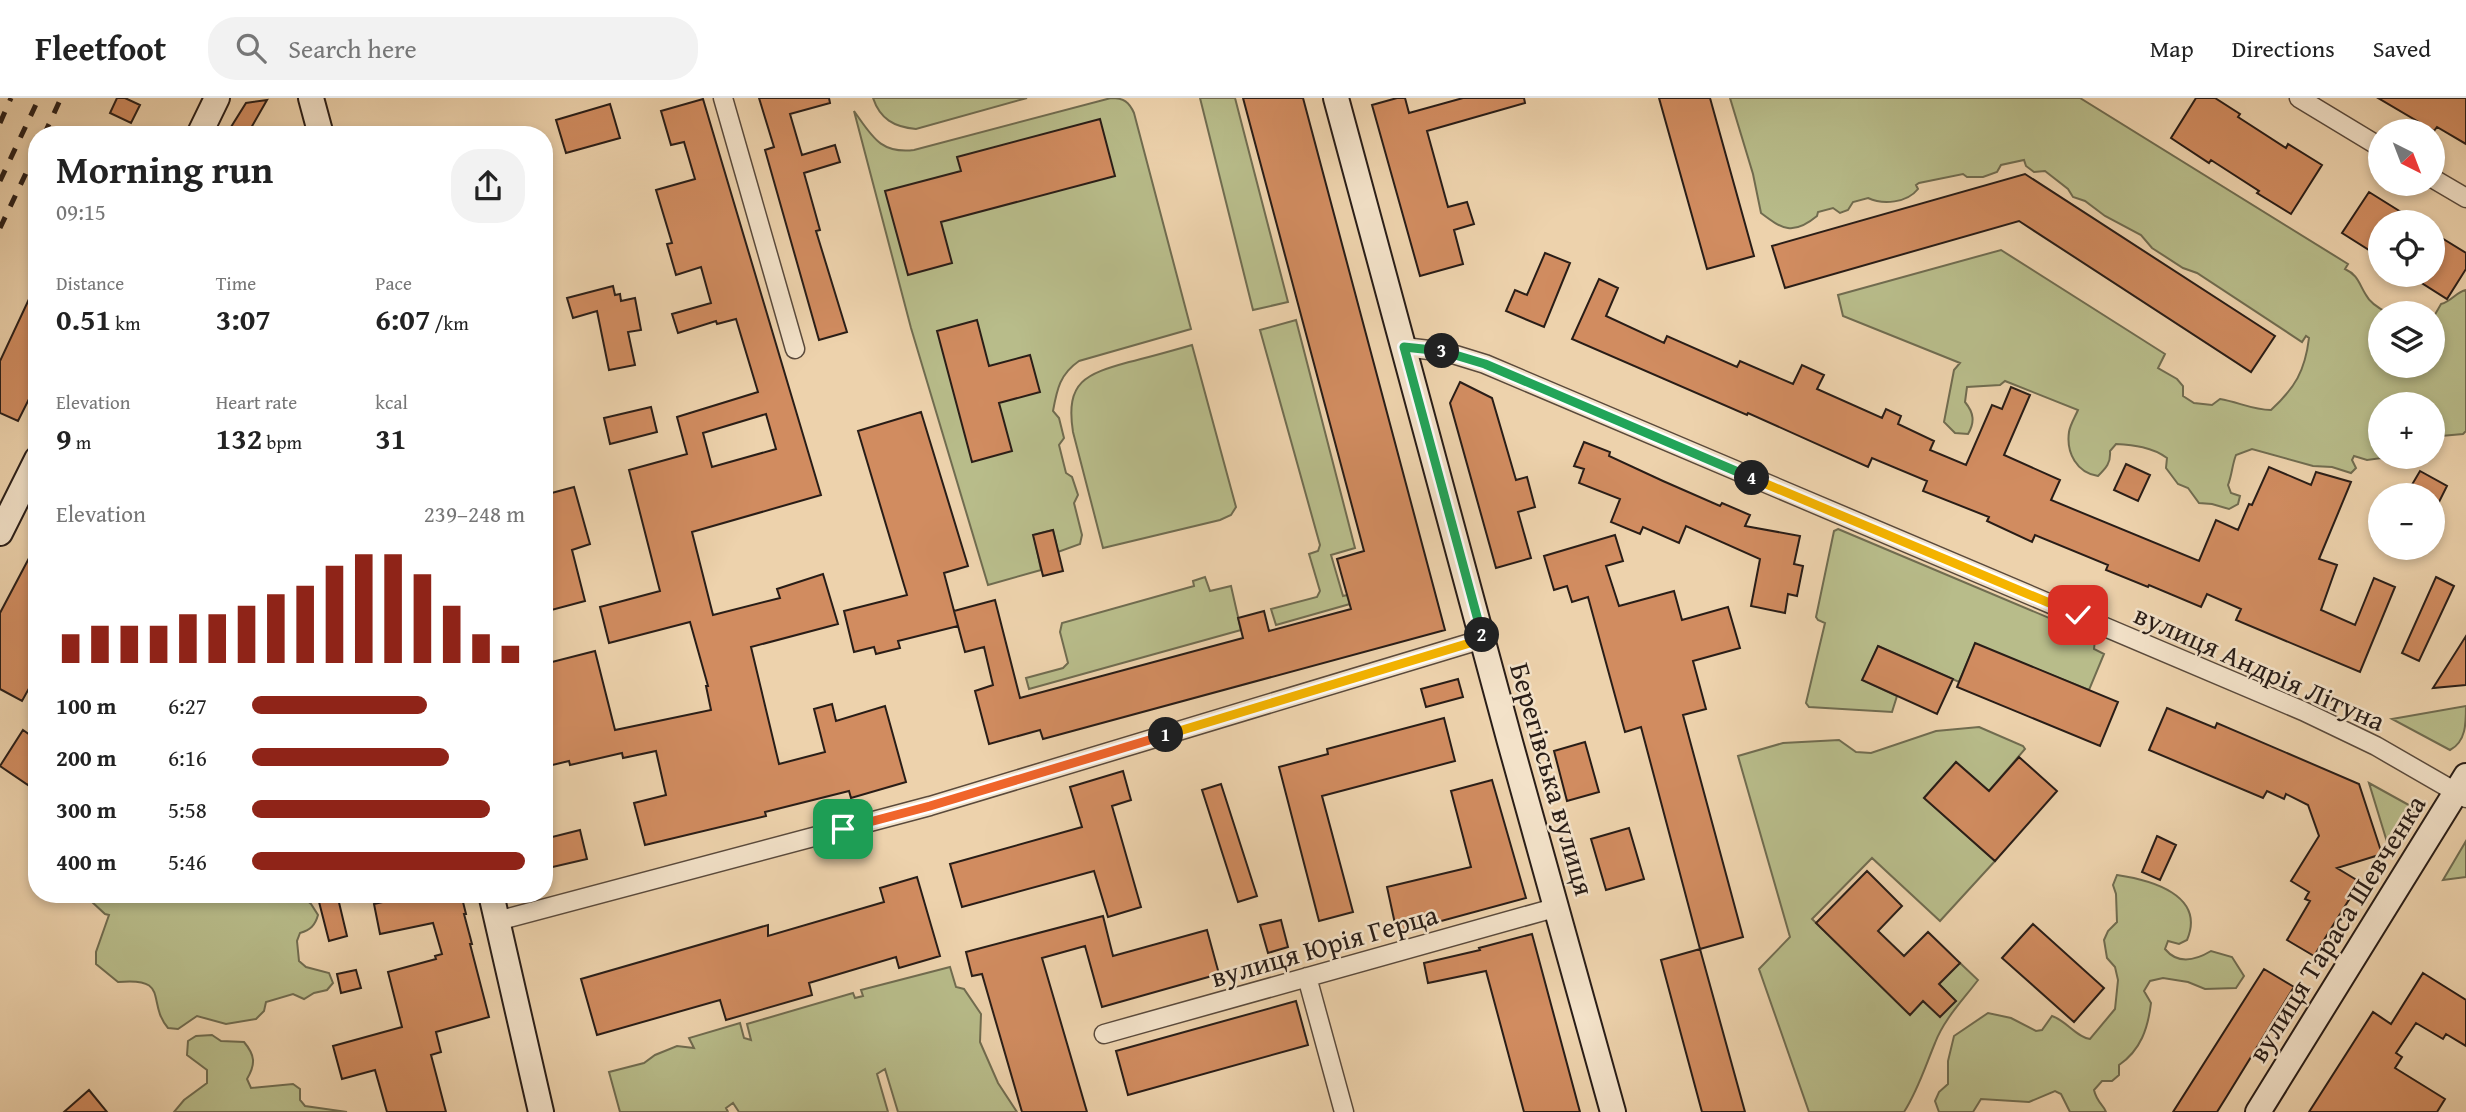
<!DOCTYPE html>
<meta charset="utf-8">
<style>
body{margin:0;font-family:"Gentium Book Plus",serif;background:#f2f2f2;color:#222;height:100vh;display:flex;flex-direction:column;font-size:26px;white-space:nowrap}
*{box-sizing:border-box;margin:0}
p{font-size:23px;color:#767676}
.icon{flex:none;width:38px;height:38px;fill:none;stroke:currentColor;stroke-width:2;stroke-linecap:round;stroke-linejoin:round}
.map{position:relative;flex:1;overflow:hidden}
.drawer{position:absolute;left:28px;top:28px;width:525px;height:777px;display:flex;flex-direction:column;background:#fff;border-radius:28px;box-shadow:0 4px 10px #0003}
.drawer>*{flex:none}
.needle{width:46px;rotate:138deg}
.tools{position:absolute;left:2368px;top:21px;display:grid;gap:14px}
.tools a{display:grid;place-items:center;width:77px;height:77px;border-radius:50%;background:#fff;box-shadow:0 4px 10px #0003;font-size:35px}
.pin{position:absolute;display:grid;place-items:center;width:60px;height:60px;color:#fff;margin:-30px;border-radius:14px;box-shadow:0 4px 10px #0006}
.km{position:absolute;width:35px;height:35px;margin:-18px;border-radius:50%;background:#222;color:#fff;font-size:19px;line-height:35px;text-align:center}
.round{display:grid;place-items:center;flex:none;width:74px;height:74px;border-radius:28px;background:#f2f2f2}
.headline{display:flex;align-items:center;justify-content:space-between;height:119px;padding:0 28px}
h1{font-size:38px;font-weight:700;line-height:52px}
.figures{display:grid;grid-template-columns:repeat(3,1fr);gap:10px;height:119px;padding:7px 28px}
.figures div{display:grid;align-content:center}
.figures b{font-size:30px;font-weight:700}
.figures small{font-size:19px;font-weight:400}
.figures p{font-size:19px}
.chart{height:196px;padding:14px 28px}
.chart p{display:flex;justify-content:space-between}
.chart svg{width:100%;height:126px;margin-top:7px;stroke:#8f2418;stroke-width:6}
ul{padding:0 28px;list-style:none;font-size:23px}
li{display:grid;grid-template-columns:112px 84px 1fr;align-items:center;height:52px}
li i{height:18px;border-radius:9px;background:#8f2418}
header{display:flex;align-items:center;gap:42px;box-sizing:border-box;height:98px;padding:0 35px;background:#fff;border-bottom:2px solid #e0e0e0}
header strong{font-size:33px}
nav{display:flex;gap:38px;margin-inline-start:auto;font-size:24px}
.search{width:490px;height:63px;background:#f2f2f2;display:flex;align-items:center;gap:18px;box-sizing:border-box;padding:0 24px;border-radius:28px;color:#767676;font-size:26px}
.map>svg:first-child{display:block}
.green{fill:#b8bc8a;stroke:#706c50;stroke-width:2}
.building{fill:#d18c60;stroke:#291d17;stroke-width:2;fill-rule:evenodd}
.lines{fill:none;stroke-linecap:round;stroke-linejoin:round}
.street-casing{stroke:#5a4a3c;stroke-width:21}
.secondary-casing{stroke:#291d17;stroke-width:28}
.street{stroke:#f3e2c9;stroke-width:18}
.secondary{stroke:#f3e2c9;stroke-width:24}
.rail{stroke:#291d17;stroke-width:5;stroke-dasharray:12 12;stroke-linecap:butt}
.split-1-casing{stroke:#fff;stroke-width:14}
.split-2-casing{stroke:#fff;stroke-width:14}
.split-3-casing{stroke:#fff;stroke-width:14}
.split-4-casing{stroke:#fff;stroke-width:14}
.split-5-casing{stroke:#fff;stroke-width:14}
.split-1{stroke:#f0652b;stroke-width:9}
.split-2{stroke:#f5b400;stroke-width:9}
.split-3{stroke:#22a559;stroke-width:9}
.split-4{stroke:#22a559;stroke-width:9}
.split-5{stroke:#f5b400;stroke-width:9}
.labels{text-anchor:middle;dominant-baseline:central;stroke-width:5;stroke-linejoin:round;paint-order:stroke}
.street-label{font-size:28px;fill:#291d17;stroke:#f3e2c9}
</style>
<header>
<strong>Fleetfoot</strong>
<div class="search"><svg class="icon" aria-label="search" viewBox="0 0 24 24"><circle cx="10" cy="10" r="6"/><path d="M15 15l6 6"/></svg>Search here</div>
<nav><a>Map</a><a>Directions</a><a>Saved</a></nav>
</header>
<div class="map">
<svg width="2466" height="1014" viewBox="0 0 2466 1014">
<rect width="100%" height="100%" fill="#edd2ac"/>
<filter id="stains"><feTurbulence type="fractalNoise" baseFrequency=".00286" numOctaves="4"/><feColorMatrix values="0 0 0 0 .2 0 0 0 0 .09 0 0 0 0 .02 0 0 0 .5 -.17"/></filter>
<radialGradient id="worn" r=".72"><stop offset=".6" stop-color="#630" stop-opacity="0"/><stop offset="1" stop-color="#630" stop-opacity=".3"/></radialGradient>
<path class="green" d="M873,0H1027L916,31C894,29 880,21 873,0Z
M1111,0C1124,0 1129,4 1134,15L1191,231L1079,263C1060,276 1057,291 1053,313L1059,320L1064,340L1059,347L1066,375L1072,379L1078,397L1074,405L1082,437L1080,446L1058,454L1053,432L1034,437L1041,472L988,487L911,230L854,13C872,38 880,56 914,52Z
M1200,0H1235L1288,204L1253,212Z
M1730,0H2080L2348,166L2345,171C2358,177 2359,186 2366,197C2370,205 2380,211 2388,215H2380V268H2432L2433,220L2441,206C2452,203 2456,194 2466,192V333L2463,336L2441,338L2433,332L2432,306H2380V328L2375,337L2380,343V359L2382,360L2367,362L2354,358L2352,362L2356,370L2351,375L2332,369L2313,368L2252,351L2236,357C2232,367 2232,377 2228,387L2231,395L2240,398L2238,406L2229,411L2212,406L2199,405L2188,390L2178,386L2166,370L2167,360C2152,349 2134,347 2116,346L2110,353C2111,365 2106,370 2098,378C2077,375 2066,355 2069,334C2070,327 2075,319 2078,312L2005,283L2000,287L1967,289L1965,304C1974,315 1975,324 1968,336L1955,335L1944,324L1954,272L1960,265L1843,218L1838,197L2001,152L2165,256L2158,270L2177,281L2183,288V298L2194,305L2212,307L2220,301C2238,304 2253,312 2271,312C2295,290 2305,273 2309,240L2306,238L2302,244L2197,175L2183,170L2152,150L2141,137L2105,118L2085,103L2073,99L2068,91L2045,73L2034,74L2026,68L2024,62L2001,67L1997,74L1983,79H1967L1963,76L1919,85L1916,87L1918,91C1907,105 1883,107 1868,100L1853,104L1848,112L1840,115L1833,110L1818,114L1817,118C1793,138 1782,131 1761,115L1753,76Z
M1296,222L1355,450L1331,457L1343,498L1368,492L1371,500L1276,527L1271,511L1317,499L1320,493L1309,456L1318,453L1320,447L1260,232Z
M1192,247L1236,409L1231,417L1220,422L1103,450L1073,334C1065,283 1086,276 1129,264C1150,259 1171,253 1192,247Z
M1838,431L2092,538L2095,542L2094,551L2104,556L2089,592L1975,546L1959,584L1878,548L1863,582L1897,598L1892,614L1809,609L1806,605L1825,525L1818,522L1816,519L1834,433Z
M1205,479L1210,493L1231,488L1241,532L1029,591L1026,580L1063,570L1068,565L1060,534L1062,525L1194,488L1193,483Z
M2466,608C2466,625 2466,644 2450,652L2392,621Z
M1979,629L2023,648L2025,651L1989,693L1956,664L1924,700L1995,763L1940,823L1872,760L1812,821L1910,916L1923,903H1955L1939,886L1960,865L1978,882C1963,902 1944,921 1935,945C1925,969 1918,992 1904,1014H1809L1759,871L1790,839L1738,658L1783,645L1839,642L1856,654L1871,655L1936,633Z
M2369,685L2416,711L2391,757Z
M2466,743V779L2443,782Z
M2117,777C2151,782 2206,797 2187,842L2179,846L2168,843L2165,851C2178,867 2196,862 2211,853L2232,859L2244,878L2236,890L2205,891L2188,884L2163,880L2150,883L2144,893L2151,905C2148,930 2141,952 2119,967V977L2112,983H2102L2094,992C2097,1005 2104,1007 2106,1014H2070L2061,996L2055,993L2029,1004L1981,1001L1973,1014H1939L1935,1003L1939,994L1948,986V963L1954,938L1988,915L2011,920L2036,933L2042,932L2052,918C2067,923 2076,939 2090,941L2115,911L2118,882L2115,869L2107,860L2104,842L2108,833L2117,824L2116,796L2113,787Z
M91,796H287L297,801L304,800L311,806L318,817C315,828 310,832 300,835L297,843L299,863L306,869L329,875L333,885L327,892L314,895L304,901L293,896L266,904L264,913L256,921L226,926L197,918L178,931L168,930C146,904 171,879 118,884L96,866V854L109,817L105,816L91,803Z
M950,869L956,889L964,891L981,916L980,944L998,985L1017,1014H898L885,971L877,976L888,1014H739L733,1005L726,1010L728,1014H620L609,974L644,965L655,957L677,948L694,950L689,940L740,925L744,940L751,942L747,926L853,895L855,900L863,898L861,892Z
M212,937L221,943L244,944C255,957 256,966 247,981L251,990L293,986L300,991V1002L305,1008L347,1014H174L184,1002L207,985V972L187,957L188,943L196,938Z"/>
<path class="building" d="M117,0H125L140,7L131,25L110,15Z
M759,0H829L830,5L790,16L802,57L835,47L840,64L804,75L820,132L816,133L847,234L819,242L765,52L774,49Z
M1243,0H1303L1445,532L1043,641L1040,632L989,646L975,593L993,587L984,549L965,554L954,513L995,502L1020,600L1243,540L1238,520L1264,513L1269,533L1351,511L1337,461L1364,453Z
M1397,0H1405L1409,15L1463,0H1524L1525,5L1427,33L1448,109L1467,104L1474,126L1454,132L1463,166L1420,178L1372,7Z
M1659,0H1710L1754,158L1707,171Z
M2196,0H2215L2240,16L2238,19L2286,50L2288,46L2322,67L2291,116L2257,95L2259,93L2211,62L2209,65L2171,40Z
M2378,0H2466V46L2437,29L2434,33Z
M703,1L821,397L692,434L713,517L780,500L777,491L823,476L838,526L751,549L779,666L825,654L814,611L832,606L836,623L885,608L906,684L851,700L849,693L765,714L766,718L645,747L634,705L666,697L656,653L623,660L622,655L570,667L569,663L544,669V566L595,553L615,632L711,612L706,588H708L690,524L609,545L600,509L660,493L629,372L687,356L677,319L758,294L736,221L717,226L716,223L678,235L672,216L711,205L701,169L676,177L667,146L672,145L656,92L695,81L684,44L671,47L661,13ZM766,316L776,351L712,369L703,335Z
M267,2L247,37H226L246,5Z
M610,6L620,40L566,55L556,22Z
M1100,21L1115,78L941,124L952,165L908,177L885,93L961,73L957,59Z
M2025,76L2275,238L2251,274L2019,123L1785,190L1772,148Z
M2369,94L2417,124H2380V159L2342,135Z
M2432,134L2466,155V171L2447,201L2409,177H2432Z
M1545,155L1570,165L1544,229L1506,213L1515,192L1527,197Z
M1599,181L1618,190L1606,218L1664,245L1667,238L1737,269L1740,263L1793,286L1802,267L1824,277L1817,291L1882,320L1886,311L1901,318L1898,326L1934,343L1930,352L1966,367L1992,307L2002,311L2011,289L2030,297L2004,357L2060,382L2051,402L2199,463L2216,422L2238,432L2249,406L2252,407L2269,369L2311,387L2316,374L2351,384L2319,461L2337,467L2321,512L2355,527L2374,480L2395,489L2360,574L2236,522L2241,511L2207,496L2201,509L2149,487L2148,489L2106,472L2108,467L2035,437L2032,444L1987,423L1989,419L1923,393L1927,383L1872,360L1868,369L1748,315L1747,317L1572,241Z
M37,184V299L31,297L18,323L0,315V263Z
M613,188L615,197L620,196L621,203L635,200L641,232L628,234L635,267L609,272L597,213L573,220L567,200Z
M977,222L989,268L1030,257L1040,294L999,305L1012,353L972,364L937,233Z
M1460,284L1492,300L1516,382L1527,379L1535,409L1518,414L1531,460L1496,470L1450,305Z
M651,309L657,334L610,346L604,320Z
M921,314L968,468L944,475L958,528L898,543L900,550L876,556L874,549L854,554L844,513L907,497L858,333Z
M1584,344L1610,354L1609,358L1663,383L1720,408L1722,405L1750,417L1745,428L1800,438L1794,466L1803,468L1797,498L1788,496L1785,515L1751,508L1760,461L1686,428L1679,445L1643,429L1640,436L1611,424L1620,401L1579,385L1584,371L1574,368Z
M2126,366L2150,377L2138,403L2114,392Z
M2420,373L2447,388L2438,406L2432,403V397H2423L2410,390Z
M574,389L590,446L572,452L585,503L544,514V397Z
M1053,432L1063,473L1043,478L1033,437Z
M1615,437L1623,463L1606,468L1619,508L1674,493L1682,522L1728,509L1740,550L1693,563L1706,611L1683,617L1743,839L1700,851L1745,1014H1702L1661,862L1700,851L1641,629L1625,634L1588,499L1572,504L1567,488L1554,492L1544,458Z
M37,445V576L22,603L0,591V515Z
M2436,479L2454,488L2419,563L2402,555Z
M2466,538V587L2433,590Z
M1975,545L2118,604L2100,648L1957,589Z
M1878,548L1953,581L1937,616L1862,582Z
M1458,581L1463,599L1426,609L1421,591Z
M2167,610L2215,630L2217,625L2359,686L2382,756L2337,770L2360,784L2314,858L2287,842L2310,803L2305,801L2309,794L2291,783L2319,738L2308,707L2286,696L2284,701L2267,693L2263,700L2149,652Z
M1444,620L1455,663L1322,698L1353,814L1319,823L1279,669L1328,656L1327,651Z
M23,632L37,642V674L28,687L0,668Z
M1585,644L1599,694L1567,703L1554,653Z
M2019,659L2057,693L1995,763L1924,700L1956,664L1989,693Z
M1123,673L1131,702L1112,708L1141,809L1108,819L1094,773L962,809L950,766L1082,729L1070,689Z
M1492,682L1526,800L1397,835L1387,789L1471,769L1451,693Z
M1221,686L1257,798L1238,804L1202,692Z
M1629,730L1644,781L1606,792L1591,741Z
M580,732L587,761L544,771V741Z
M2157,738L2176,747L2160,782L2142,774Z
M1867,773L1902,808L1878,833L1904,858L1928,834L1960,865L1939,886L1956,903L1940,919L1923,903L1910,917L1816,825Z
M917,779L940,858L899,870L896,859L809,885L812,897L726,922L720,902L597,937L581,881L768,827V838L884,804L880,790Z
M317,796H337L347,838L329,843Z
M395,796H461L466,816H464L472,846H470L489,919L436,934L441,954L431,957L446,1014H387L375,972L342,981L333,948L402,929L388,874L436,861L435,858L442,856L433,825L380,836L374,806L396,801Z
M1103,818L1113,858L1207,832L1219,876L1102,909L1085,848L1042,860L1087,1014H1022L982,876L972,878L966,854Z
M1281,822L1288,849L1268,855L1260,827Z
M2033,826L2104,890L2074,924L2002,860Z
M1532,836L1580,1014H1524L1486,873L1428,885L1424,865L1480,852L1479,850Z
M2264,871L2294,889L2227,998L2217,1014H2173Z
M356,872L361,890L341,895L337,876Z
M2423,875L2466,902V948L2446,936L2443,941L2416,925L2396,955L2402,959L2395,970L2445,1001L2437,1014H2309L2373,914L2391,926Z
M1296,903L1308,947L1128,997L1116,953Z
M89,992L107,1014H64Z"/>
<g class="lines">
<defs>
<path id="street" d="M723,0L795,251
M2299,0L2380,49
M2432,80L2466,100
M1404,249L1446,254L1485,266L2303,613L2376,648L2466,700
M497,823L930,708L1483,541
M1307,879L1344,1014
M1104,936L1558,809"/>
<path id="secondary" d="M311,0L321,37
M1336,0L1510,644L1613,1014
M199,37L217,0
M0,435L37,361
M491,796L541,1014
M2258,1014L2466,678"/>
</defs>
<use href="#street" class="street-casing"/>
<use href="#secondary" class="secondary-casing"/>
<use href="#street" class="street"/>
<use href="#secondary" class="secondary"/>
<path class="rail" d="M0,25L11,0
M44,37L61,0
M0,83L39,0
M0,130L37,52"/>
</g>
<g class="lines">
<defs>
<path id="split-1" d="M843,731L930,708L1166,637"/>
<path id="split-2" d="M1166,637L1483,541L1482,537"/>
<path id="split-3" d="M1442,253L1404,249L1482,537"/>
<path id="split-4" d="M1442,253L1485,266L1752,380"/>
<path id="split-5" d="M1752,380L2078,517"/>
</defs>
<use href="#split-1" class="split-1-casing"/>
<use href="#split-2" class="split-2-casing"/>
<use href="#split-3" class="split-3-casing"/>
<use href="#split-4" class="split-4-casing"/>
<use href="#split-5" class="split-5-casing"/>
<use href="#split-1" class="split-1"/>
<use href="#split-2" class="split-2"/>
<use href="#split-3" class="split-3"/>
<use href="#split-4" class="split-4"/>
<use href="#split-5" class="split-5"/>
</g>
<g class="labels">
<g class="street-label">
<text transform="translate(2260 569) rotate(24)">вулиця Андрія Літуна</text>
<text transform="translate(1553 681) rotate(74)">Берегівська вулиця</text>
<text transform="translate(2336 830) rotate(-58)">вулиця Тараса Шевченка</text>
<text transform="translate(1324 847) rotate(-16)">вулиця Юрія Герца</text>
</g>
</g>
<rect width="100%" height="100%" filter="url(#stains)"/>
<rect width="100%" height="100%" fill="url(#worn)"/>
</svg>
<div class="tools">
<a><svg class="needle" viewBox="-14 -14 28 28"><path d="M0-13l5 13h-10z" fill="#e53935"/><path d="M0 13l5-13h-10z" fill="#767676"/></svg></a>
<a><svg class="icon" aria-label="locate" viewBox="0 0 24 24"><circle cx="12" cy="12" r="6"/><path d="M12 2v4M12 18v4M2 12h4M18 12h4"/></svg></a>
<a><svg class="icon" aria-label="layers" viewBox="0 0 24 24"><path d="M12 4l9 5-9 5-9-5zM3 14l9 5 9-5"/></svg></a>
<a>+</a>
<a>−</a>
</div>
<div class="pin" style="left:843px;top:731px;background:#1e9e55"><svg class="icon" aria-label="arrive" viewBox="0 0 24 24"><path d="M6 21V4h12l-3 4 3 4H6"/></svg></div>
<div class="pin" style="left:2078px;top:517px;background:#d93025"><svg class="icon" aria-label="check" viewBox="0 0 24 24"><path d="M5 12l5 5 9-10"/></svg></div>
<b class="km" style="left:1166px;top:637px">1</b>
<b class="km" style="left:1482px;top:537px">2</b>
<b class="km" style="left:1442px;top:253px">3</b>
<b class="km" style="left:1752px;top:380px">4</b>
<section class="drawer">
<div class="headline"><div><h1>Morning run</h1><p>09:15</p></div><a class="round"><svg class="icon" aria-label="share" viewBox="0 0 24 24"><path d="M12 15V3M7 8l5-5 5 5M5 13v7h14v-7"/></svg></a></div>
<div class="figures">
<div><p>Distance</p><b>0.51<small> km</small></b></div>
<div><p>Time</p><b>3:07</b></div>
<div><p>Pace</p><b>6:07<small> /km</small></b></div>
</div>
<div class="figures">
<div><p>Elevation</p><b>9<small> m</small></b></div>
<div><p>Heart rate</p><b>132<small> bpm</small></b></div>
<div><p>kcal</p><b>31</b></div>
</div>
<div class="chart"><p><span>Elevation</span>239–248 m</p>
<svg viewBox="0 0 160 44" preserveAspectRatio="none"><path d="M5 44V34M15 44V31M25 44V31M35 44V31M45 44V27M55 44V27M65 44V24M75 44V20M85 44V17M95 44V10M105 44V6M115 44V6M125 44V13M135 44V24M145 44V34M155 44V38"/></svg>
</div>
<ul>
<li><b>100 m</b>6:27<i style="width:64%"></i></li>
<li><b>200 m</b>6:16<i style="width:72%"></i></li>
<li><b>300 m</b>5:58<i style="width:87%"></i></li>
<li><b>400 m</b>5:46<i style="width:100%"></i></li>
</ul>
</section>
</div>
